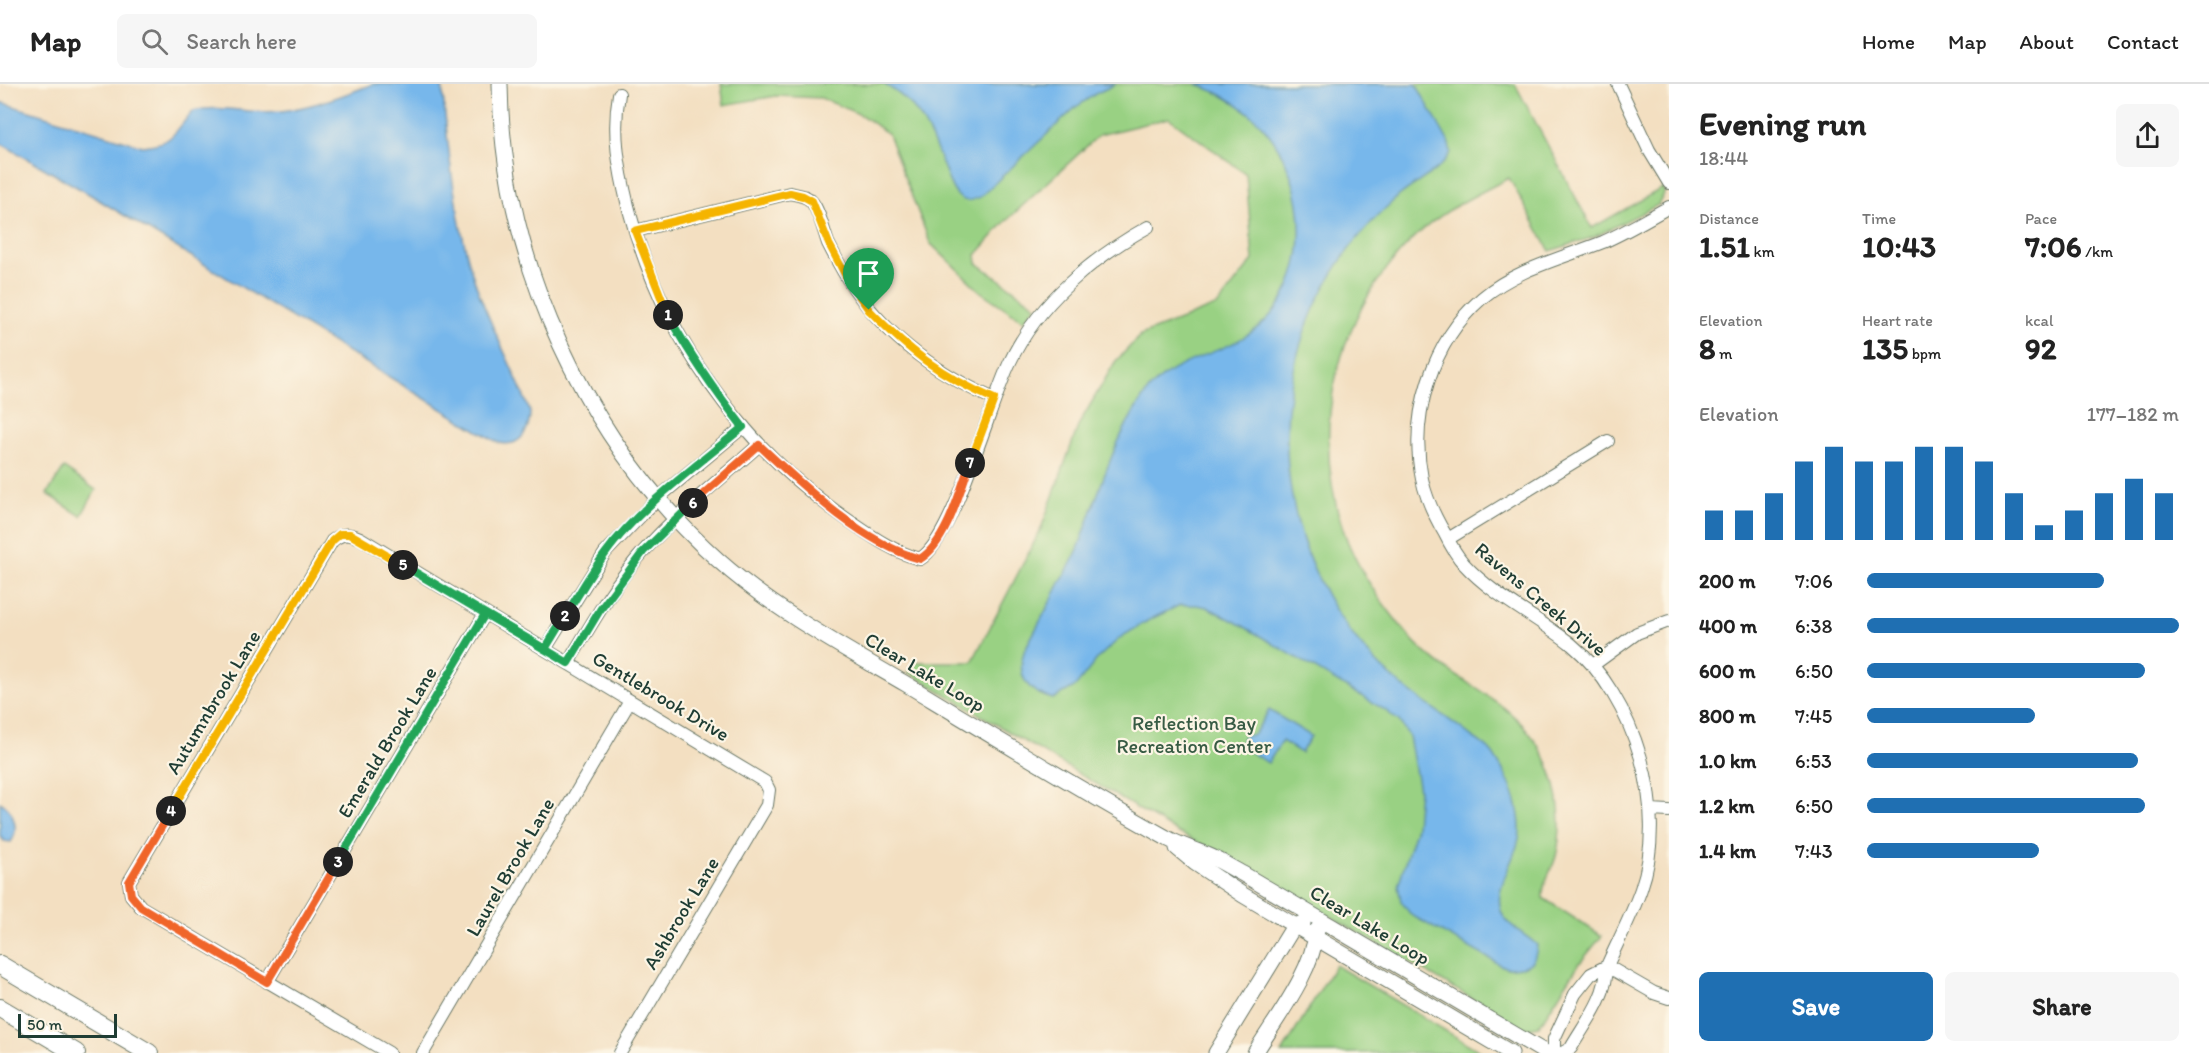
<!DOCTYPE html>
<meta charset="utf-8">
<style>
body{margin:0;font-family:Itim,sans-serif;background:#f6f6f6;color:#222;height:100vh;display:flex;flex-direction:column;font-size:22px;white-space:nowrap}
*{box-sizing:border-box;margin:0}
p{font-size:20px;color:#767676}
.icon{flex:none;width:33px;height:33px;fill:none;stroke:currentColor;stroke-width:2;stroke-linecap:round;stroke-linejoin:round}
.map{position:relative;flex:1;overflow:hidden}
.drawer{display:flex;flex-direction:column;background:#fff;width:540px}
.drawer>*{flex:none}
.scale{position:absolute;left:18px;bottom:15px;width:99px;box-sizing:border-box;padding-left:6px;border:3px solid #1f3d34;border-top:0;font-size:16px;line-height:21px;white-space:nowrap;color:#1f3d34;-webkit-text-stroke:4px #fcf5e5;paint-order:stroke}
.pin{position:absolute;display:grid;place-items:center;width:51px;height:51px;color:#fff;margin:-62px -26px;border-radius:50% 50% 50% 0;rotate:-45deg;box-shadow:0 0 6px #0007}
.pin .icon{rotate:45deg}
.km{position:absolute;width:30px;height:30px;margin:-15px;border-radius:50%;background:#222;color:#fff;font-size:16px;line-height:30px;text-align:center}
.round{display:grid;place-items:center;flex:none;width:63px;height:63px;border-radius:9px;background:#f6f6f6}
.overview{display:flex;align-items:center;justify-content:space-between;height:102px;padding:0 30px}
h1{font-size:33px;font-weight:800;line-height:45px}
.stats{display:grid;grid-template-columns:repeat(3,1fr);gap:9px;height:102px;padding:6px 30px}
.stats div{display:grid;align-content:center}
.stats b{font-size:30px;font-weight:800}
.stats small{font-size:16px;font-weight:400}
.stats p{font-size:16px}
.chart{height:168px;padding:12px 30px}
.chart p{display:flex;justify-content:space-between}
.chart svg{width:100%;height:108px;margin-top:6px;stroke:#1f6fb2;stroke-width:6}
.cta{display:flex;gap:12px;margin-top:auto;padding:12px 30px}
.cta a{flex:1;height:69px;border-radius:9px;background:#1f6fb2;color:#fff;font-size:24px;font-weight:800;line-height:69px;text-align:center}
.cta a+a{background:#f6f6f6;color:#222}
ul{padding:0 30px;list-style:none;font-size:20px}
li{display:grid;grid-template-columns:96px 72px 1fr;align-items:center;height:45px}
li i{height:15px;border-radius:8px;background:#1f6fb2}
header{display:flex;align-items:center;gap:36px;box-sizing:border-box;height:84px;padding:0 30px;background:#fff;border-bottom:2px solid #e0e0e0}
header strong{font-size:28px}
nav{display:flex;gap:33px;margin-inline-start:auto;font-size:21px}
.search{width:420px;height:54px;background:#f6f6f6;display:flex;align-items:center;gap:15px;box-sizing:border-box;padding:0 21px;border-radius:9px;color:#767676;font-size:22px}
main{display:flex;flex:1;min-height:0}
.map>svg:first-child{display:block}
.green{fill:#99d183;stroke:#5c875c;stroke-width:1.5}
.water{fill:#77b7eb;stroke:#4b7a90;stroke-width:1.5}
.lines{fill:none;stroke-linecap:round;stroke-linejoin:round}
.minor-casing{stroke:#697665;stroke-width:14}
.tertiary-casing{stroke:#697665;stroke-width:17}
.primary-casing{stroke:#697665;stroke-width:20}
.minor{stroke:#fff;stroke-width:12}
.tertiary{stroke:#fff;stroke-width:15}
.primary{stroke:#fff;stroke-width:18}
.split-1-casing{stroke:#fff;stroke-width:12}
.split-2-casing{stroke:#fff;stroke-width:12}
.split-3-casing{stroke:#fff;stroke-width:12}
.split-4-casing{stroke:#fff;stroke-width:12}
.split-5-casing{stroke:#fff;stroke-width:12}
.split-6-casing{stroke:#fff;stroke-width:12}
.split-7-casing{stroke:#fff;stroke-width:12}
.split-8-casing{stroke:#fff;stroke-width:12}
.split-1{stroke:#f5b400;stroke-width:8}
.split-2{stroke:#22a559;stroke-width:8}
.split-3{stroke:#22a559;stroke-width:8}
.split-4{stroke:#f0652b;stroke-width:8}
.split-5{stroke:#f5b400;stroke-width:8}
.split-6{stroke:#22a559;stroke-width:8}
.split-7{stroke:#f0652b;stroke-width:8}
.split-8{stroke:#f5b400;stroke-width:8}
.labels{text-anchor:middle;dominant-baseline:central;stroke-width:4.5;stroke-linejoin:round;paint-order:stroke}
.street-label{font-size:20px;fill:#1f3d34;stroke:#fcf5e5}
.park-label{font-size:20px;fill:#375b44;stroke:#fcf5e5}
</style>
<header>
<strong>Map</strong>
<div class="search"><svg class="icon" aria-label="search" viewBox="0 0 24 24"><circle cx="10" cy="10" r="6"/><path d="M15 15l6 6"/></svg>Search here</div>
<nav><a>Home</a><a>Map</a><a>About</a><a>Contact</a></nav>
</header>
<main>
<div class="map">
<svg width="1669" height="969" viewBox="0 0 1669 969">
<rect width="100%" height="100%" fill="#fcf5e5"/>
<filter id="ink" filterUnits="userSpaceOnUse"><feTurbulence type="fractalNoise" baseFrequency=".0167" numOctaves="2"/><feDisplacementMap in="SourceGraphic" scale="12" xChannelSelector="R" yChannelSelector="G"/><feConvolveMatrix kernelMatrix="1 2 1 2 8 2 1 2 1" color-interpolation-filters="sRGB"/></filter>
<filter id="wash" filterUnits="userSpaceOnUse"><feTurbulence type="fractalNoise" baseFrequency=".008" numOctaves="4" result="noise"/><feDisplacementMap in="SourceGraphic" scale="24" xChannelSelector="R" yChannelSelector="G"/><feGaussianBlur stdDeviation="1.35" result="paint"/><feColorMatrix in="noise" values="0 0 0 0 0 0 0 0 0 0 0 0 0 0 0 0 0 1.4 0 .05"/><feComposite in="paint" operator="in"/></filter>
<g filter="url(#wash)">
<rect width="100%" height="100%" fill="#f3dfc1"/>
<path class="green" d="M721,0H1515L1592,144L1664,103V110L1658,121L1594,153L1550,167L1509,94C1476,111 1441,127 1414,154C1337,229 1309,343 1343,445C1356,485 1383,521 1409,552C1447,597 1509,611 1539,663C1558,694 1565,736 1556,772C1552,788 1542,797 1543,814L1602,852L1579,880L1539,942L1524,945L1240,780L1177,748L908,588L913,578H972L1041,445L1079,340L1115,278L1141,251L1218,221L1253,176L1246,90L1169,34L1099,51L1005,138L976,171L977,179L1036,222L1024,237L981,208L930,159L888,50L861,31L821,14L776,12L724,21Z
M64,384L96,406L81,432L47,410Z
M1335,881L1483,969H1282Z"/>
<path class="water" d="M373,0H442C448,64 454,127 472,189C487,238 513,281 530,328C530,345 521,364 500,359C493,357 485,350 478,347L89,110L0,59V18L142,62C175,59 173,49 193,27C223,20 252,31 282,27C313,23 344,11 373,0Z
M883,0H1116L1097,9L1076,23L980,113C973,116 965,119 959,113C951,106 948,94 944,84C931,50 918,17 883,0Z
M1196,0H1416L1448,57L1451,68C1440,88 1417,97 1400,111C1371,136 1343,169 1324,204C1255,332 1284,499 1394,595C1418,616 1446,632 1471,652C1479,657 1488,663 1493,670C1508,692 1520,718 1520,746C1519,775 1488,807 1504,833C1512,845 1527,851 1537,861C1536,883 1524,884 1506,884L1411,831L1401,817L1398,802L1416,743L1419,706L1409,652L1399,637L1385,626L1243,542L1207,523L1196,521H1180L1149,536L1121,553L1098,574L1076,602L1053,615C1027,608 1015,592 1025,565C1037,544 1048,522 1059,501C1065,489 1073,477 1078,465C1098,413 1111,360 1142,315C1171,272 1219,274 1256,245C1317,198 1310,98 1264,44C1246,23 1221,9 1196,0Z
M1269,626L1311,652L1301,669L1282,657L1268,679L1239,661L1246,650L1249,652L1255,649Z
M0,718C13,725 20,745 11,758L4,757L0,752Z"/>
</g>
<g filter="url(#ink)">
<g class="lines">
<defs>
<path id="minor" d="M1618,0L1649,66L1669,99
M619,10C612,49 619,85 628,122C661,250 739,361 848,436C870,451 893,468 920,475C953,456 990,319 1010,278C1038,219 1092,174 1148,143
M635,147L790,109C797,111 806,111 811,117C819,125 824,148 828,159C834,171 841,184 848,195C883,251 934,288 994,315
M1448,455L1608,357
M545,565L605,469L658,414L743,343
M568,579C591,541 613,501 643,468C678,428 720,396 759,361
M1593,581L1637,549L1669,537
M1651,726L1669,727
M1607,882L1654,909L1669,914
M267,898L485,530
M389,969L141,823L131,811L129,798L332,457C342,449 348,449 360,454L765,698L769,706L767,721L620,969
M423,969L630,617
M1554,969V955L1575,910L1591,890L1607,882
M1562,969L1571,964C1586,938 1607,913 1607,882C1618,857 1632,831 1641,805C1669,726 1635,613 1571,560C1536,532 1494,513 1464,480C1456,471 1450,460 1445,450C1435,433 1426,415 1422,395C1409,331 1432,258 1482,214C1516,185 1563,174 1603,158C1626,148 1647,135 1669,123"/>
<path id="tertiary" d="M500,0C502,177 586,358 718,476C774,526 841,562 906,600C992,652 1077,704 1165,753C1178,761 1193,765 1207,771C1220,776 1231,784 1243,790L1546,969
M1177,764L1195,779L1243,811L1511,969
M1216,969L1294,842L1303,839
M1255,969C1277,933 1312,889 1317,846"/>
<path id="primary" d="M0,881L149,969
M0,924L76,969"/>
</defs>
<use href="#minor" class="minor-casing"/>
<use href="#tertiary" class="tertiary-casing"/>
<use href="#primary" class="primary-casing"/>
<use href="#minor" class="minor"/>
<use href="#tertiary" class="tertiary"/>
<use href="#primary" class="primary"/>
</g>
</g>
<g class="lines" filter="url(#ink)">
<defs>
<path id="split-1" d="M668,231L635,147L790,109L803,112L812,117L829,160L847,194L869,226"/>
<path id="split-2" d="M565,532C578,512 590,490 605,470C638,424 699,380 743,343C715,307 690,271 668,231"/>
<path id="split-3" d="M338,778L485,530L545,565L565,532"/>
<path id="split-4" d="M171,727L129,798L131,811L141,823L267,898L338,778"/>
<path id="split-5" d="M171,727L332,457L340,450H350L403,481"/>
<path id="split-6" d="M403,481L568,579L600,526L643,468L693,419"/>
<path id="split-7" d="M693,419L759,361C802,401 862,459 920,475C946,460 960,407 970,379"/>
<path id="split-8" d="M869,226C911,268 939,291 994,315L970,379"/>
</defs>
<use href="#split-1" class="split-1-casing"/>
<use href="#split-2" class="split-2-casing"/>
<use href="#split-3" class="split-3-casing"/>
<use href="#split-4" class="split-4-casing"/>
<use href="#split-5" class="split-5-casing"/>
<use href="#split-6" class="split-6-casing"/>
<use href="#split-7" class="split-7-casing"/>
<use href="#split-8" class="split-8-casing"/>
<use href="#split-1" class="split-1"/>
<use href="#split-2" class="split-2"/>
<use href="#split-3" class="split-3"/>
<use href="#split-4" class="split-4"/>
<use href="#split-5" class="split-5"/>
<use href="#split-6" class="split-6"/>
<use href="#split-7" class="split-7"/>
<use href="#split-8" class="split-8"/>
</g>
<g class="labels">
<g class="street-label">
<text transform="translate(1541 515) rotate(40)">Ravens Creek Drive</text>
<text transform="translate(925 588) rotate(31)">Clear Lake Loop</text>
<text transform="translate(661 612) rotate(31)">Gentlebrook Drive</text>
<text transform="translate(213 618) rotate(-59)">Autumnbrook Lane</text>
<text transform="translate(387 658) rotate(-59)">Emerald Brook Lane</text>
<text transform="translate(510 783) rotate(-60)">Laurel Brook Lane</text>
<text transform="translate(681 829) rotate(-59)">Ashbrook Lane</text>
<text transform="translate(1370 841) rotate(31)">Clear Lake Loop</text>
</g>
<g class="park-label">
<text x="1194" y="639">Reflection Bay<tspan x="1194" dy="23">Recreation Center</tspan></text>
</g>
</g>
</svg>
<div class="scale">50 m</div>
<div class="pin" style="left:869px;top:226px;background:#1e9e55"><svg class="icon" aria-label="arrive" viewBox="0 0 24 24"><path d="M6 21V4h12l-3 4 3 4H6"/></svg></div>
<b class="km" style="left:668px;top:231px">1</b>
<b class="km" style="left:565px;top:532px">2</b>
<b class="km" style="left:338px;top:778px">3</b>
<b class="km" style="left:171px;top:727px">4</b>
<b class="km" style="left:403px;top:481px">5</b>
<b class="km" style="left:693px;top:419px">6</b>
<b class="km" style="left:970px;top:379px">7</b>
</div>
<section class="drawer">
<div class="overview"><div><h1>Evening run</h1><p>18:44</p></div><a class="round"><svg class="icon" aria-label="share" viewBox="0 0 24 24"><path d="M12 15V3M7 8l5-5 5 5M5 13v7h14v-7"/></svg></a></div>
<div class="stats">
<div><p>Distance</p><b>1.51<small> km</small></b></div>
<div><p>Time</p><b>10:43</b></div>
<div><p>Pace</p><b>7:06<small> /km</small></b></div>
</div>
<div class="stats">
<div><p>Elevation</p><b>8<small> m</small></b></div>
<div><p>Heart rate</p><b>135<small> bpm</small></b></div>
<div><p>kcal</p><b>92</b></div>
</div>
<div class="chart"><p><span>Elevation</span>177–182 m</p>
<svg viewBox="0 0 160 44" preserveAspectRatio="none"><path d="M5 44V32M15 44V32M25 44V25M35 44V12M45 44V6M55 44V12M65 44V12M75 44V6M85 44V6M95 44V12M105 44V25M115 44V38M125 44V32M135 44V25M145 44V19M155 44V25"/></svg>
</div>
<ul>
<li><b>200 m</b>7:06<i style="width:76%"></i></li>
<li><b>400 m</b>6:38<i style="width:100%"></i></li>
<li><b>600 m</b>6:50<i style="width:89%"></i></li>
<li><b>800 m</b>7:45<i style="width:54%"></i></li>
<li><b>1.0 km</b>6:53<i style="width:87%"></i></li>
<li><b>1.2 km</b>6:50<i style="width:89%"></i></li>
<li><b>1.4 km</b>7:43<i style="width:55%"></i></li>
</ul>
<div class="cta"><a>Save</a><a>Share</a></div>
</section>
</main>
